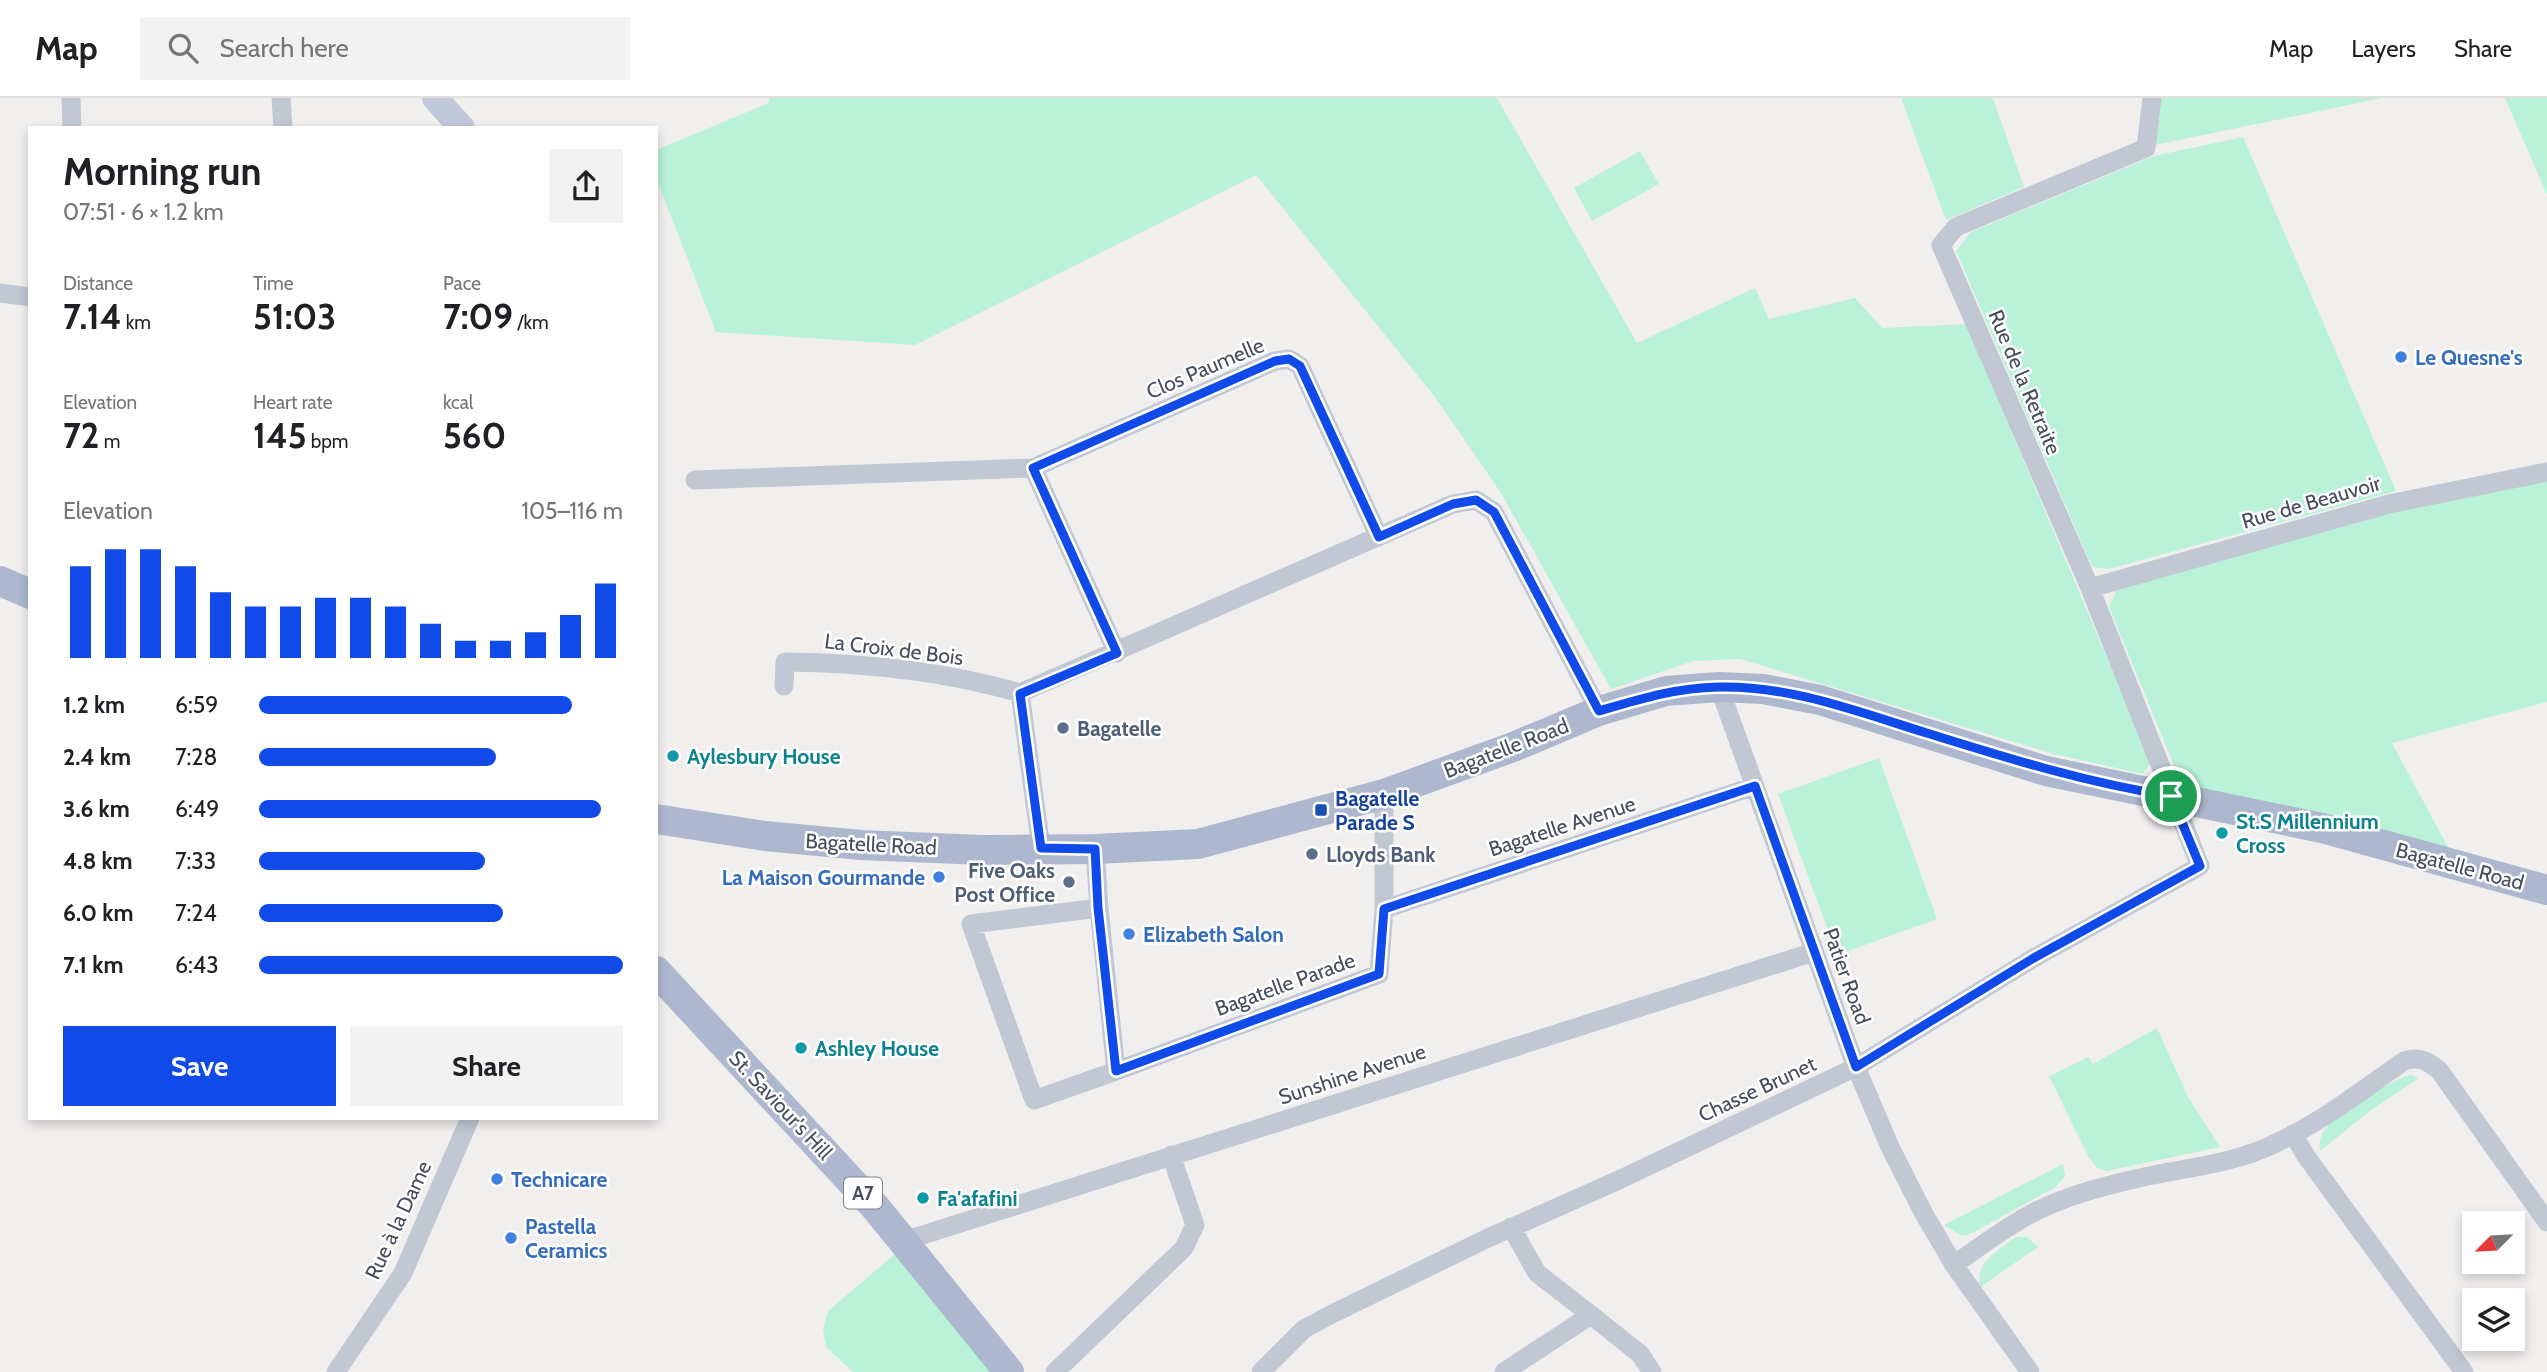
<!DOCTYPE html>
<meta charset="utf-8">
<style>
body{margin:0;font-family:Cabin,sans-serif;background:#f2f2f2;color:#202124;height:100vh;display:flex;flex-direction:column;font-size:26px;white-space:nowrap}
*{box-sizing:border-box;margin:0}
p{font-size:23px;color:#757577}
.icon{flex:none;width:38px;height:38px;fill:none;stroke:currentColor;stroke-width:2;stroke-linecap:round;stroke-linejoin:round}
.map{position:relative;flex:1;overflow:hidden}
.drawer{position:absolute;left:28px;top:28px;width:630px;height:994px;display:flex;flex-direction:column;background:#fff;border-radius:0px;box-shadow:0 4px 10px #0003}
.drawer>*{flex:none}
.needle{width:46px;rotate:246deg}
.buttons{position:absolute;left:2462px;top:1113px;display:grid;gap:14px}
.buttons a{display:grid;place-items:center;width:63px;height:63px;border-radius:0px;background:#fff;box-shadow:0 4px 10px #0003;font-size:35px}
.pin{position:absolute;display:grid;place-items:center;width:60px;height:60px;color:#fff;margin:-30px;border:4px solid #fff;border-radius:50%;box-shadow:0 2px 7px #0007}
.round{display:grid;place-items:center;flex:none;width:74px;height:74px;border-radius:0px;background:#f2f2f2}
.head{display:flex;align-items:center;justify-content:space-between;height:119px;padding:0 35px}
h1{font-size:38px;font-weight:700;line-height:52px}
.figures{display:grid;grid-template-columns:repeat(3,1fr);gap:10px;height:119px;padding:7px 35px}
.figures div{display:grid;align-content:center}
.figures b{font-size:35px;font-weight:700}
.figures small{font-size:19px;font-weight:400}
.figures p{font-size:19px}
.chart{height:196px;padding:14px 35px}
.chart p{display:flex;justify-content:space-between}
.chart svg{width:100%;height:126px;margin-top:7px;stroke:#104bea;stroke-width:6}
.action{display:flex;gap:14px;margin-top:auto;padding:14px 35px}
.action a{flex:1;height:80px;border-radius:0px;background:#104bea;color:#fff;font-size:28px;font-weight:700;line-height:80px;text-align:center}
.action a+a{background:#f2f2f2;color:#202124}
ul{padding:0 35px;list-style:none;font-size:23px}
li{display:grid;grid-template-columns:112px 84px 1fr;align-items:center;height:52px}
li i{height:18px;border-radius:9px;background:#104bea}
header{display:flex;align-items:center;gap:42px;box-sizing:border-box;height:98px;padding:0 35px;background:#fff;border-bottom:2px solid #e0e0e0}
header strong{font-size:33px}
nav{display:flex;gap:38px;margin-inline-start:auto;font-size:24px}
.search{width:490px;height:63px;background:#f2f2f2;display:flex;align-items:center;gap:18px;box-sizing:border-box;padding:0 24px;border-radius:0px;color:#757577;font-size:26px}
.map>svg:first-child{display:block}
.green{fill:#baf1d9}
.lines{fill:none;stroke-linecap:round;stroke-linejoin:round}
.street{stroke:#c1c8d4;stroke-width:19}
.secondary{stroke:#c0c8d9;stroke-width:26}
.primary{stroke:#adb8cf;stroke-width:30}
.route-casing{stroke:#fff;stroke-width:14}
.route{stroke:#104bea;stroke-width:9}
.shop-dot{fill:#3f7fe0;stroke:#fff;stroke-width:2.5}
.service-dot{fill:#5c6f8a;stroke:#fff;stroke-width:2.5}
.culture-dot{fill:#0f9aa8;stroke:#fff;stroke-width:2.5}
.transit-dot{fill:#1a4fb4;stroke:#fff;stroke-width:2.5}
.labels{text-anchor:middle;dominant-baseline:central;stroke-width:5;stroke-linejoin:round;paint-order:stroke}
.shield{fill:#fff;stroke:#7e838e;stroke-width:2}
.shield-label{font-size:19px;font-weight:bold;fill:#464e5d}
.shop-label{font-size:21px;font-weight:bold;fill:#366cbe;stroke:#fff;text-anchor:start}
.street-label{font-size:21px;fill:#464e5d;stroke:#fff}
.service-label{font-size:21px;font-weight:bold;fill:#4e5e75;stroke:#fff;text-anchor:start}
.culture-label{font-size:21px;font-weight:bold;fill:#0d838f;stroke:#fff;text-anchor:start}
.transit-label{font-size:21px;font-weight:bold;fill:#164399;stroke:#fff;text-anchor:start}
</style>
<header>
<strong>Map</strong>
<div class="search"><svg class="icon" aria-label="search" viewBox="0 0 24 24"><circle cx="10" cy="10" r="6"/><path d="M15 15l6 6"/></svg>Search here</div>
<nav><a>Map</a><a>Layers</a><a>Share</a></nav>
</header>
<div class="map">
<svg width="2547" height="1274" viewBox="0 0 2547 1274">
<rect width="100%" height="100%" fill="#f1efee"/>
<path class="green" d="M769,0H1497L1637,245L1755,190L1769,221L1855,200L1882,230L1966,226L2151,664L2143,676L2054,656L1740,561L1693,563L1611,591L1501,395L1435,299L1256,77L915,247L716,234L656,80V52L769,5Z
M1901,0H1993L2024,89L1946,122Z
M2160,0H2382L2155,47Z
M2505,0H2547V97Z
M2243,39L2396,393L2109,471L2092,469L1956,153L1971,134L2154,58Z
M1640,53L1659,86L1592,123L1574,90Z
M2547,381V604L2392,645L2450,753L2193,692L2180,682L2109,509L2119,487L2409,407Z
M1879,660L1937,821L1837,857L1778,696Z
M2157,930L2188,999L2220,1049L2107,1073L2096,1069L2088,1058L2049,978L2089,959L2093,966Z
M2411,977L2419,980L2371,1012L2320,1053C2319,1045 2320,1038 2325,1031C2333,1020 2397,978 2411,977Z
M2063,1066L2065,1078L2056,1089L1970,1136L1962,1138L1944,1127Z
M2016,1139H2027L2038,1149L1980,1189C1975,1163 1998,1153 2016,1139Z
M895,1156L993,1274H853L826,1249L823,1232L828,1213Z"/>
<g class="lines">
<path class="street" d="M71,0L72,30
M281,0L283,30
M0,195L30,199
M695,382L1033,370
M2090,490L2389,406L2547,374
M1117,555L1033,370L1275,263L1289,261L1300,268L1379,439
M784,588L785,564C863,565 945,573 1020,595
M1719,589L1856,969L1890,1049L1924,1116L1954,1167L2030,1274
M1041,750L1020,595L1453,406L1476,402L1494,414L1599,613
M1095,751L1099,810L1116,973L1034,1002L971,826L1099,810
M1384,811L1755,688
M1116,973L1379,876L1384,811V696
M2293,1036L2306,1058L2464,1274
M904,1143L1814,854
M1954,1167C1979,1149 2003,1131 2029,1117C2062,1099 2100,1089 2135,1081C2181,1070 2231,1067 2274,1046C2320,1025 2363,992 2404,963C2420,958 2427,963 2439,972L2547,1124
M1591,1217L1640,1256L1652,1274
M336,1274L403,1175L470,1020
M1055,1274L1184,1150L1195,1127L1171,1057
M1261,1274L1304,1231L1332,1216L1488,1140L1621,1081L1856,969L2032,861L2200,768L2090,490L1941,147L1956,129L2146,50L2152,0
M1504,1274L1591,1217L1537,1175L1511,1129"/>
<path class="secondary" d="M435,0L462,30"/>
<path class="primary" d="M0,483L30,496
M656,721L765,738L861,747L983,752L1095,751L1198,746L1384,696L1513,649L1599,613L1666,593L1719,589L1763,591L1820,602L2046,673L2322,730L2547,792
M656,873L876,1110L1009,1274"/>
</g>
<g class="lines">
<defs>
<path id="route" d="M1289,261L1300,268L1379,439L1453,406L1476,402L1494,414L1599,613C1640,601 1675,590 1718,589C1791,587 1861,615 1930,636C2010,661 2088,685 2171,698L2200,768L2032,861L1856,969L1755,688L1384,811L1379,876L1116,973L1098,810L1095,751L1041,750L1020,596L1117,555L1033,370L1275,263Z"/>
</defs>
<use href="#route" class="route-casing"/>
<use href="#route" class="route"/>
</g>
<g class="shop-dot">
<circle cx="2401" cy="259" r="7"/>
<circle cx="939" cy="779" r="7"/>
<circle cx="1129" cy="836" r="7"/>
<circle cx="497" cy="1081" r="7"/>
<circle cx="511" cy="1140" r="7"/>
</g>
<g class="service-dot">
<circle cx="1063" cy="630" r="7"/>
<circle cx="1312" cy="756" r="7"/>
<circle cx="1069" cy="784" r="7"/>
</g>
<g class="culture-dot">
<circle cx="673" cy="658" r="7"/>
<circle cx="2222" cy="735" r="7"/>
<circle cx="801" cy="950" r="7"/>
<circle cx="923" cy="1100" r="7"/>
</g>
<rect class="transit-dot" x="1314" y="705" width="14" height="14" rx="3.5"/>
<g class="labels">
<rect class="shield" x="844" y="1079.5" width="38" height="31" rx="5"/>
<g class="shield-label">
<text x="863" y="1095">A7</text>
</g>
<g class="shop-label">
<text x="2415" y="259">Le Quesne's</text>
<text x="925" y="779" text-anchor="end">La Maison Gourmande</text>
<text x="1143" y="836">Elizabeth Salon</text>
<text x="511" y="1081">Technicare</text>
<text x="525" y="1128">Pastella<tspan x="525" dy="24">Ceramics</tspan></text>
</g>
<g class="street-label">
<text transform="translate(1205 270) rotate(-23)">Clos Paumelle</text>
<text transform="translate(2025 284) rotate(67)">Rue de la Retraite</text>
<text transform="translate(2311 404) rotate(-16)">Rue de Beauvoir</text>
<text transform="translate(894 551) rotate(7)">La Croix de Bois</text>
<text transform="translate(1506 650) rotate(-21)">Bagatelle Road</text>
<text transform="translate(1562 728) rotate(-18)">Bagatelle Avenue</text>
<text transform="translate(871 746) rotate(3)">Bagatelle Road</text>
<text transform="translate(2460 768) rotate(15)">Bagatelle Road</text>
<text transform="translate(1847 878) rotate(70)">Patier Road</text>
<text transform="translate(1285 886) rotate(-20)">Bagatelle Parade</text>
<text transform="translate(1352 976) rotate(-18)">Sunshine Avenue</text>
<text transform="translate(1757 991) rotate(-25)">Chasse Brunet</text>
<text transform="translate(781 1007) rotate(47)">St. Saviour's Hill</text>
<text transform="translate(398 1122) rotate(-65)">Rue à la Dame</text>
</g>
<g class="service-label">
<text x="1077" y="630">Bagatelle</text>
<text x="1326" y="756">Lloyds Bank</text>
<text x="1055" y="772" text-anchor="end">Five Oaks<tspan x="1055" dy="24">Post Office</tspan></text>
</g>
<g class="culture-label">
<text x="687" y="658">Aylesbury House</text>
<text x="2236" y="723">St.S Millennium<tspan x="2236" dy="24">Cross</tspan></text>
<text x="815" y="950">Ashley House</text>
<text x="937" y="1100">Fa'afafini</text>
</g>
<g class="transit-label">
<text x="1335" y="700">Bagatelle<tspan x="1335" dy="24">Parade S</tspan></text>
</g>
</g>
</svg>
<div class="buttons">
<a><svg class="needle" viewBox="-14 -14 28 28"><path d="M0-13l5 13h-10z" fill="#e53935"/><path d="M0 13l5-13h-10z" fill="#757577"/></svg></a>
<a><svg class="icon" aria-label="layers" viewBox="0 0 24 24"><path d="M12 4l9 5-9 5-9-5zM3 14l9 5 9-5"/></svg></a>
</div>
<div class="pin" style="left:2171px;top:698px;background:#1e9e55"><svg class="icon" aria-label="arrive" viewBox="0 0 24 24"><path d="M6 21V4h12l-3 4 3 4H6"/></svg></div>
<section class="drawer">
<div class="head"><div><h1>Morning run</h1><p>07:51 · 6 × 1.2 km</p></div><a class="round"><svg class="icon" aria-label="share" viewBox="0 0 24 24"><path d="M12 15V3M7 8l5-5 5 5M5 13v7h14v-7"/></svg></a></div>
<div class="figures">
<div><p>Distance</p><b>7.14<small> km</small></b></div>
<div><p>Time</p><b>51:03</b></div>
<div><p>Pace</p><b>7:09<small> /km</small></b></div>
</div>
<div class="figures">
<div><p>Elevation</p><b>72<small> m</small></b></div>
<div><p>Heart rate</p><b>145<small> bpm</small></b></div>
<div><p>kcal</p><b>560</b></div>
</div>
<div class="chart"><p><span>Elevation</span>105–116 m</p>
<svg viewBox="0 0 160 44" preserveAspectRatio="none"><path d="M5 44V12M15 44V6M25 44V6M35 44V12M45 44V21M55 44V26M65 44V26M75 44V23M85 44V23M95 44V26M105 44V32M115 44V38M125 44V38M135 44V35M145 44V29M155 44V18"/></svg>
</div>
<ul>
<li><b>1.2 km</b>6:59<i style="width:86%"></i></li>
<li><b>2.4 km</b>7:28<i style="width:65%"></i></li>
<li><b>3.6 km</b>6:49<i style="width:94%"></i></li>
<li><b>4.8 km</b>7:33<i style="width:62%"></i></li>
<li><b>6.0 km</b>7:24<i style="width:67%"></i></li>
<li><b>7.1 km</b>6:43<i style="width:100%"></i></li>
</ul>
<div class="action"><a>Save</a><a>Share</a></div>
</section>
</div>
